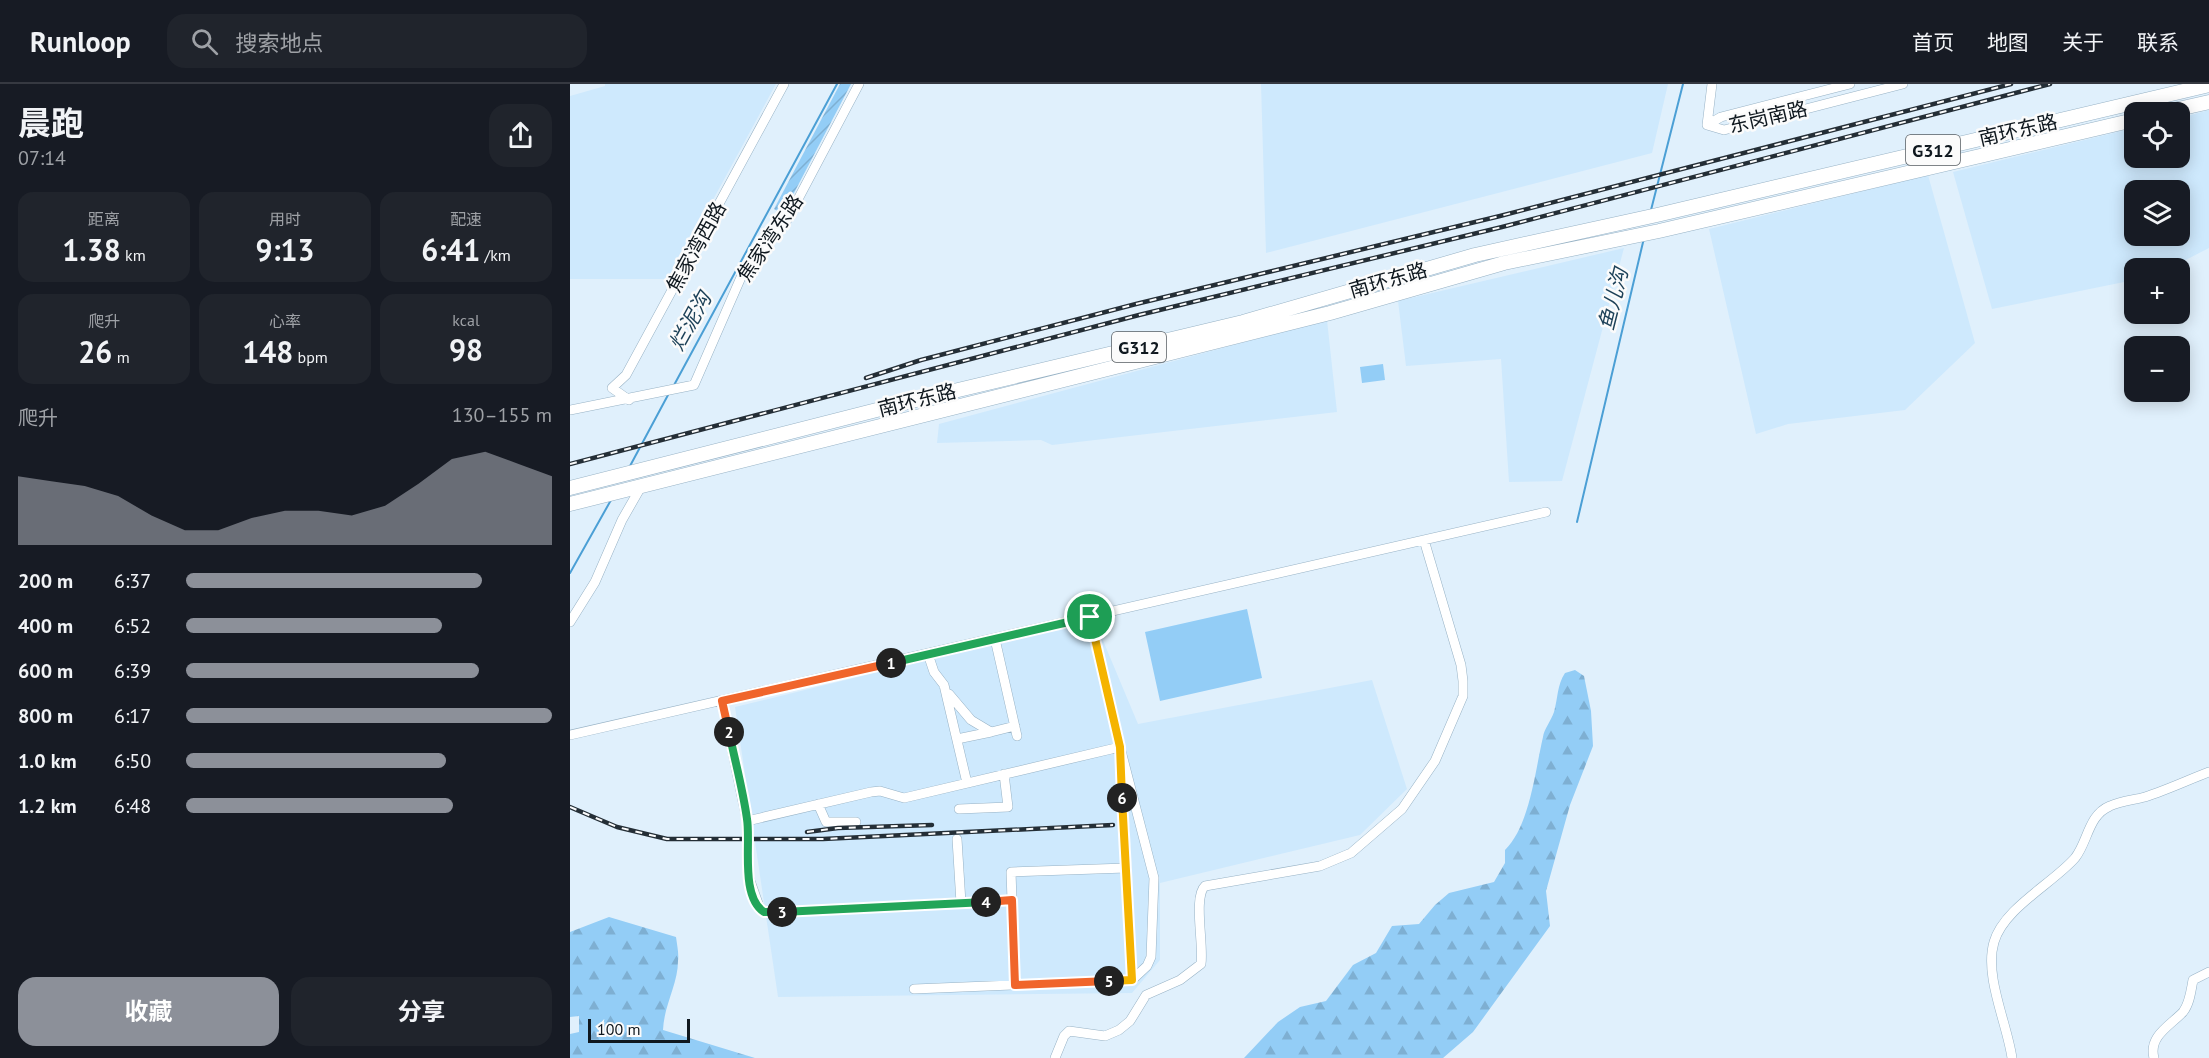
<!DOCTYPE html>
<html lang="zh">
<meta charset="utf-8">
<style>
body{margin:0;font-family:"PT Sans","Noto Sans SC",sans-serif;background:#20242c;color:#f1f3f6;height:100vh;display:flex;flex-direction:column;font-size:22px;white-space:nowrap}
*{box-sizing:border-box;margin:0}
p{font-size:20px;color:#9ea1a6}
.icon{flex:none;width:33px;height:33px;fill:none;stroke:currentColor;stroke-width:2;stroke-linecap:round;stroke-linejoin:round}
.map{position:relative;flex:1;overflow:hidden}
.details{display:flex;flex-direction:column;background:#171b24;width:570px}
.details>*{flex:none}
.controls{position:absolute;left:1554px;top:18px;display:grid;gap:12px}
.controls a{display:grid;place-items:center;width:66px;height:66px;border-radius:12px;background:#171b24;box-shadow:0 3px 15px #0003;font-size:30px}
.scale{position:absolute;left:18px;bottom:15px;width:102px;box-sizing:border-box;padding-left:6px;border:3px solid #0f181f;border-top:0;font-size:16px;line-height:21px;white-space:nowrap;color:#0f181f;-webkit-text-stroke:4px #fbfbfb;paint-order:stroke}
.pin{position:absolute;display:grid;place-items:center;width:51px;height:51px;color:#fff;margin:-26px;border:3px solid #fff;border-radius:50%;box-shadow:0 2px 6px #0007}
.km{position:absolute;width:30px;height:30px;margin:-15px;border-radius:50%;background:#222;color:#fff;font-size:16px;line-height:30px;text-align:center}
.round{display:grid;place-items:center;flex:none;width:63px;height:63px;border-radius:18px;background:#20242c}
.overview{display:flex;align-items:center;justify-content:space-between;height:102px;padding:0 18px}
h1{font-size:33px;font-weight:700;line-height:45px}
.figures{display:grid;grid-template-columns:repeat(3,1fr);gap:9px;height:102px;padding:6px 18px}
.figures div{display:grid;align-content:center;border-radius:15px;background:#20242c;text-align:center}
.figures b{font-size:30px;font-weight:700}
.figures small{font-size:16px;font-weight:400}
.figures p{font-size:16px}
.chart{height:168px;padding:12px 18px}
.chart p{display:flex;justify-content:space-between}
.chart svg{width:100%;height:108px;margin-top:6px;fill:#8c9099;opacity:.7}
.cta{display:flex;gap:12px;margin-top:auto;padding:12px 18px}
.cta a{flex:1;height:69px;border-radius:18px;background:#8c9099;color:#fff;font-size:24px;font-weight:700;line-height:69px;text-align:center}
.cta a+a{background:#20242c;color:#f1f3f6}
ul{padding:0 18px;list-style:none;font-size:20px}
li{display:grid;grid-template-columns:96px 72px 1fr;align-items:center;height:45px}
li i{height:15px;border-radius:8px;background:#8c9099}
header{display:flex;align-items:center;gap:36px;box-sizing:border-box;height:84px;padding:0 30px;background:#171b24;border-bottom:2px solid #363941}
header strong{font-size:28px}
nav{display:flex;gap:33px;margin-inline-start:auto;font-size:21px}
.search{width:420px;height:54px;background:#20242c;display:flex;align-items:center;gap:15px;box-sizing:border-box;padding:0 21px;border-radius:18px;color:#9ea1a6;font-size:22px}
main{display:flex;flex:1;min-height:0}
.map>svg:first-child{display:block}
.built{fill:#cee9fd;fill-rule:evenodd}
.forest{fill:url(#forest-firs)}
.park{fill:#93cdf6}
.garden{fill:url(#garden-furrows)}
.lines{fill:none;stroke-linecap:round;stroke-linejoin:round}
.stream{stroke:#4b9fd5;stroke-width:2}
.minor-casing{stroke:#97b2c5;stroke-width:10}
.highway-casing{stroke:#97b2c5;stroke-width:15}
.minor{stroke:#fff;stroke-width:9}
.highway{stroke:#fff;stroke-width:14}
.rail-casing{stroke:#242e36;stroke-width:4.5}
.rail{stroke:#fbfbfb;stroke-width:2;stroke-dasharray:7;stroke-linecap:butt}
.split-1-casing{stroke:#fff;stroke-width:12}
.split-2-casing{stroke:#fff;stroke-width:12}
.split-3-casing{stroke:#fff;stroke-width:12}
.split-4-casing{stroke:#fff;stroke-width:12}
.split-5-casing{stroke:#fff;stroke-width:12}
.split-6-casing{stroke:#fff;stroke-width:12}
.split-7-casing{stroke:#fff;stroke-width:12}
.split-1{stroke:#22a559;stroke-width:8}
.split-2{stroke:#f0652b;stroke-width:8}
.split-3{stroke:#22a559;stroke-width:8}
.split-4{stroke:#22a559;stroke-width:8}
.split-5{stroke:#f0652b;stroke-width:8}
.split-6{stroke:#f5b400;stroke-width:8}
.split-7{stroke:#f5b400;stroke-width:8}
.labels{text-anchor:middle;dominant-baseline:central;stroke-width:5;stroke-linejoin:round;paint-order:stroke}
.shield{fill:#fbfbfb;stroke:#565c61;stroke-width:1.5}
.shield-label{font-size:18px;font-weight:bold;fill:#0f181f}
.street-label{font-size:20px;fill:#0f181f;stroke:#fbfbfb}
.water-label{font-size:21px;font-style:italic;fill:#1e4259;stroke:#fbfbfb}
</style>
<header>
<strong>Runloop</strong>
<div class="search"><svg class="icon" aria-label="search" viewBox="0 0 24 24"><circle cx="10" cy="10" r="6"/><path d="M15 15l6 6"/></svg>搜索地点</div>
<nav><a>首页</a><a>地图</a><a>关于</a><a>联系</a></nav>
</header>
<main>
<section class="details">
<div class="overview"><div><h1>晨跑</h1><p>07:14</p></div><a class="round"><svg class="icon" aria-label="share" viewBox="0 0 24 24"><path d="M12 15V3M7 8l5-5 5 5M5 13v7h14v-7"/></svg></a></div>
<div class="figures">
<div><p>距离</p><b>1.38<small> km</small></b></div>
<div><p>用时</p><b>9:13</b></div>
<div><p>配速</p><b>6:41<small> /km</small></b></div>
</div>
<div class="figures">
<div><p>爬升</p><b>26<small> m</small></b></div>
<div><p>心率</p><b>148<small> bpm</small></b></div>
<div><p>kcal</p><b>98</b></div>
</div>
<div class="chart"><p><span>爬升</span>130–155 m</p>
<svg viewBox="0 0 160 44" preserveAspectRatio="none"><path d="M0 44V16L10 18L20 20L30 24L40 32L50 38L60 38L70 33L80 30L90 30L100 32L110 28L120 19L130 9L140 6L150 11L160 16V44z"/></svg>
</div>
<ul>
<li><b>200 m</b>6:37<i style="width:81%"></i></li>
<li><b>400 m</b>6:52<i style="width:70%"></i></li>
<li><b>600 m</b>6:39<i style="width:80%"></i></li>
<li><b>800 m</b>6:17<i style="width:100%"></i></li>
<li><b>1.0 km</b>6:50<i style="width:71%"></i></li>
<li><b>1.2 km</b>6:48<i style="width:73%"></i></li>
</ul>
<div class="cta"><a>收藏</a><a>分享</a></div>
</section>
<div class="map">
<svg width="1639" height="974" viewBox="0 0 1639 974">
<defs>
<pattern id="forest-firs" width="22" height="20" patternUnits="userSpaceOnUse" patternTransform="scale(1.5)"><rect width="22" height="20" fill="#93cdf6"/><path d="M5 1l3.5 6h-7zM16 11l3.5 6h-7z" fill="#7eafd2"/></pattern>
<pattern id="garden-furrows" width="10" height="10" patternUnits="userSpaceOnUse" patternTransform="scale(1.5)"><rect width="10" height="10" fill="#93cdf6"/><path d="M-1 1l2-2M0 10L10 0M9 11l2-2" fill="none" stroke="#7eafd2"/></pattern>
</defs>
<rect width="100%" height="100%" fill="#e0f0fc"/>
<path class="built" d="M35,0H206L100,195H0V12L35,2Z
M691,0H1098L1082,69L696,169Z
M1639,26V164L1600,184H1564V196L1422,225L1383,88L1564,44V74H1610V34ZM1564,106H1610V152H1564Z
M1358,91L1405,259L1335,326L1218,340L1186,350L1139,145Z
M1054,164L992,397L939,398L931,275L836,282L828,217Z
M757,236L767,328L482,361L471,356L367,359L369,340Z
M524,535L568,640L802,596L837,705L790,751L590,799V876L562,909L208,913L165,623Z"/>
<path class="forest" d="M1005,586L1014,592L1021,627L1023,662L1000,721L976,807L980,842L903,948L873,974H674L708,938L730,923L756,917L783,881L806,869L822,842L849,840L865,821L879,809L924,798L935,779V766C960,741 965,687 973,653C974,645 981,637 984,628C988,614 987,601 995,589Z
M39,833L106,853C107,861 109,869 108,877C108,900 94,921 93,946L185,974H0V950L9,948V932L0,933V848Z"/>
<path class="park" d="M813,280L815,296L792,299L790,283Z
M677,525L692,594L590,617L575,548Z"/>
<path class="garden" d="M270,0H281L213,130L204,125Z"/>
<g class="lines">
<path class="stream" d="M1081,126L1113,0
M103,303L267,0
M60,382L98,311
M1007,438L1074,154
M0,489L41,416"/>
<defs>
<path id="minor" d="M1137,41L1154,46L1333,0
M1137,41L1151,33L1280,0
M1137,41L1142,0
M59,316L42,304L56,291L214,0
M0,326L124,301L172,191L217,136L289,0
M0,538L25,498L52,436L72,401
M425,555L447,652
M358,570L364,588L374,601L397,699
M379,610L401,636L421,648L445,642
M152,617L177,737L178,791L190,825L198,829L442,816
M0,651L976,428
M387,655L421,648
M248,720L256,738H286
M389,725L438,723L434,690
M177,737L301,708L310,707L334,714L550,663L584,794L581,873L577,882L562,896L550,663L520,533
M387,755L391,819
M445,901L441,788L556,784
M344,905L562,896
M485,974L494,952L499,947L535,952L549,946L560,937L576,911L610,896L631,880C634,861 623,813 635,802L750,782L781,769L832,725L865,677L893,612V597L891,581L854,456
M1442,974C1437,939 1414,892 1424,858C1434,824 1482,800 1505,774C1518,758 1518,731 1540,722C1551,717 1564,716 1575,713C1597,706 1618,696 1639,688
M1584,974C1578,952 1601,941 1613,928C1620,919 1621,906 1623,896L1639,888"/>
<path id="highway" d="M1595,28L1639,18
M0,404L342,317L673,238L905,171L1087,131L1639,1
M0,420L760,229L934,179L1089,147L1564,36"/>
</defs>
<use href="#minor" class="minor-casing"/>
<use href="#highway" class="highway-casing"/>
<use href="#minor" class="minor"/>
<use href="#highway" class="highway"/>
<defs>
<path id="rail" d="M296,294L351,276L566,220L930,132L1441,0
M0,380L569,231L932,143L1480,0
M0,723L47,743L97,755H253L543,741
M237,748L268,744L362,741"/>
</defs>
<use href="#rail" class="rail-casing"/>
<use href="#rail" class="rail"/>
</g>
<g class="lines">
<defs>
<path id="split-1" d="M321,579L520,533"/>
<path id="split-2" d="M159,648L152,617L321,579"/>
<path id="split-3" d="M159,648C165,677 173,706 177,735C181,759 170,812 194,828H212"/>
<path id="split-4" d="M212,828L416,818"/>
<path id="split-5" d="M416,818L442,816L445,901L539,897"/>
<path id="split-6" d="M539,897L562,896L552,714"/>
<path id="split-7" d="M520,533L550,663L552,714"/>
</defs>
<use href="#split-1" class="split-1-casing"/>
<use href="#split-2" class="split-2-casing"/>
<use href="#split-3" class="split-3-casing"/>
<use href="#split-4" class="split-4-casing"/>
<use href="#split-5" class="split-5-casing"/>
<use href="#split-6" class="split-6-casing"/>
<use href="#split-7" class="split-7-casing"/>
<use href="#split-1" class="split-1"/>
<use href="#split-2" class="split-2"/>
<use href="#split-3" class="split-3"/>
<use href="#split-4" class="split-4"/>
<use href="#split-5" class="split-5"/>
<use href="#split-6" class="split-6"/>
<use href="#split-7" class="split-7"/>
</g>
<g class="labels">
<g class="shield">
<rect x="1336" y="51" width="54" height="30" rx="4.5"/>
<rect x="542" y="248" width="54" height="30" rx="4.5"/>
</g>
<g class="shield-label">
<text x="1363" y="66">G312</text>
<text x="569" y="263">G312</text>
</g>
<g class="street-label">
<text transform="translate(1198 33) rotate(-13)">东岗南路</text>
<text transform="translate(1448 46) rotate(-13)">南环东路</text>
<text transform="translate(200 154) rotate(-56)">焦家湾东路</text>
<text transform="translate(126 163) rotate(-61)">焦家湾西路</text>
<text transform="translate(818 196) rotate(-16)">南环东路</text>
<text transform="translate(347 316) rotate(-14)">南环东路</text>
</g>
<g class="water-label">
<text transform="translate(1043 215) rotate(-76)">鱼儿沟</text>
<text transform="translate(120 237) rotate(-61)">烂泥沟</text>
</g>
</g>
</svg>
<div class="controls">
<a><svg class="icon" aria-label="locate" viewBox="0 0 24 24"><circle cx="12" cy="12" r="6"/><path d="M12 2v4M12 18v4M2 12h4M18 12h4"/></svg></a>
<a><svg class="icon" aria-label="layers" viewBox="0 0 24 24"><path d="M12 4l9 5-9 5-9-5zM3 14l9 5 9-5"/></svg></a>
<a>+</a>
<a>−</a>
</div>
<div class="scale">100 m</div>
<div class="pin" style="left:520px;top:533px;background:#1e9e55"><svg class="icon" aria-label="arrive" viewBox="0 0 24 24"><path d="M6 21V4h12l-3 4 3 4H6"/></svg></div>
<b class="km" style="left:321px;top:579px">1</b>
<b class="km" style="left:159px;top:648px">2</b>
<b class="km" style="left:212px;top:828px">3</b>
<b class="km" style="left:416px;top:818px">4</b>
<b class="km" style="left:539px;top:897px">5</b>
<b class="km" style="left:552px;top:714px">6</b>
</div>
</main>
